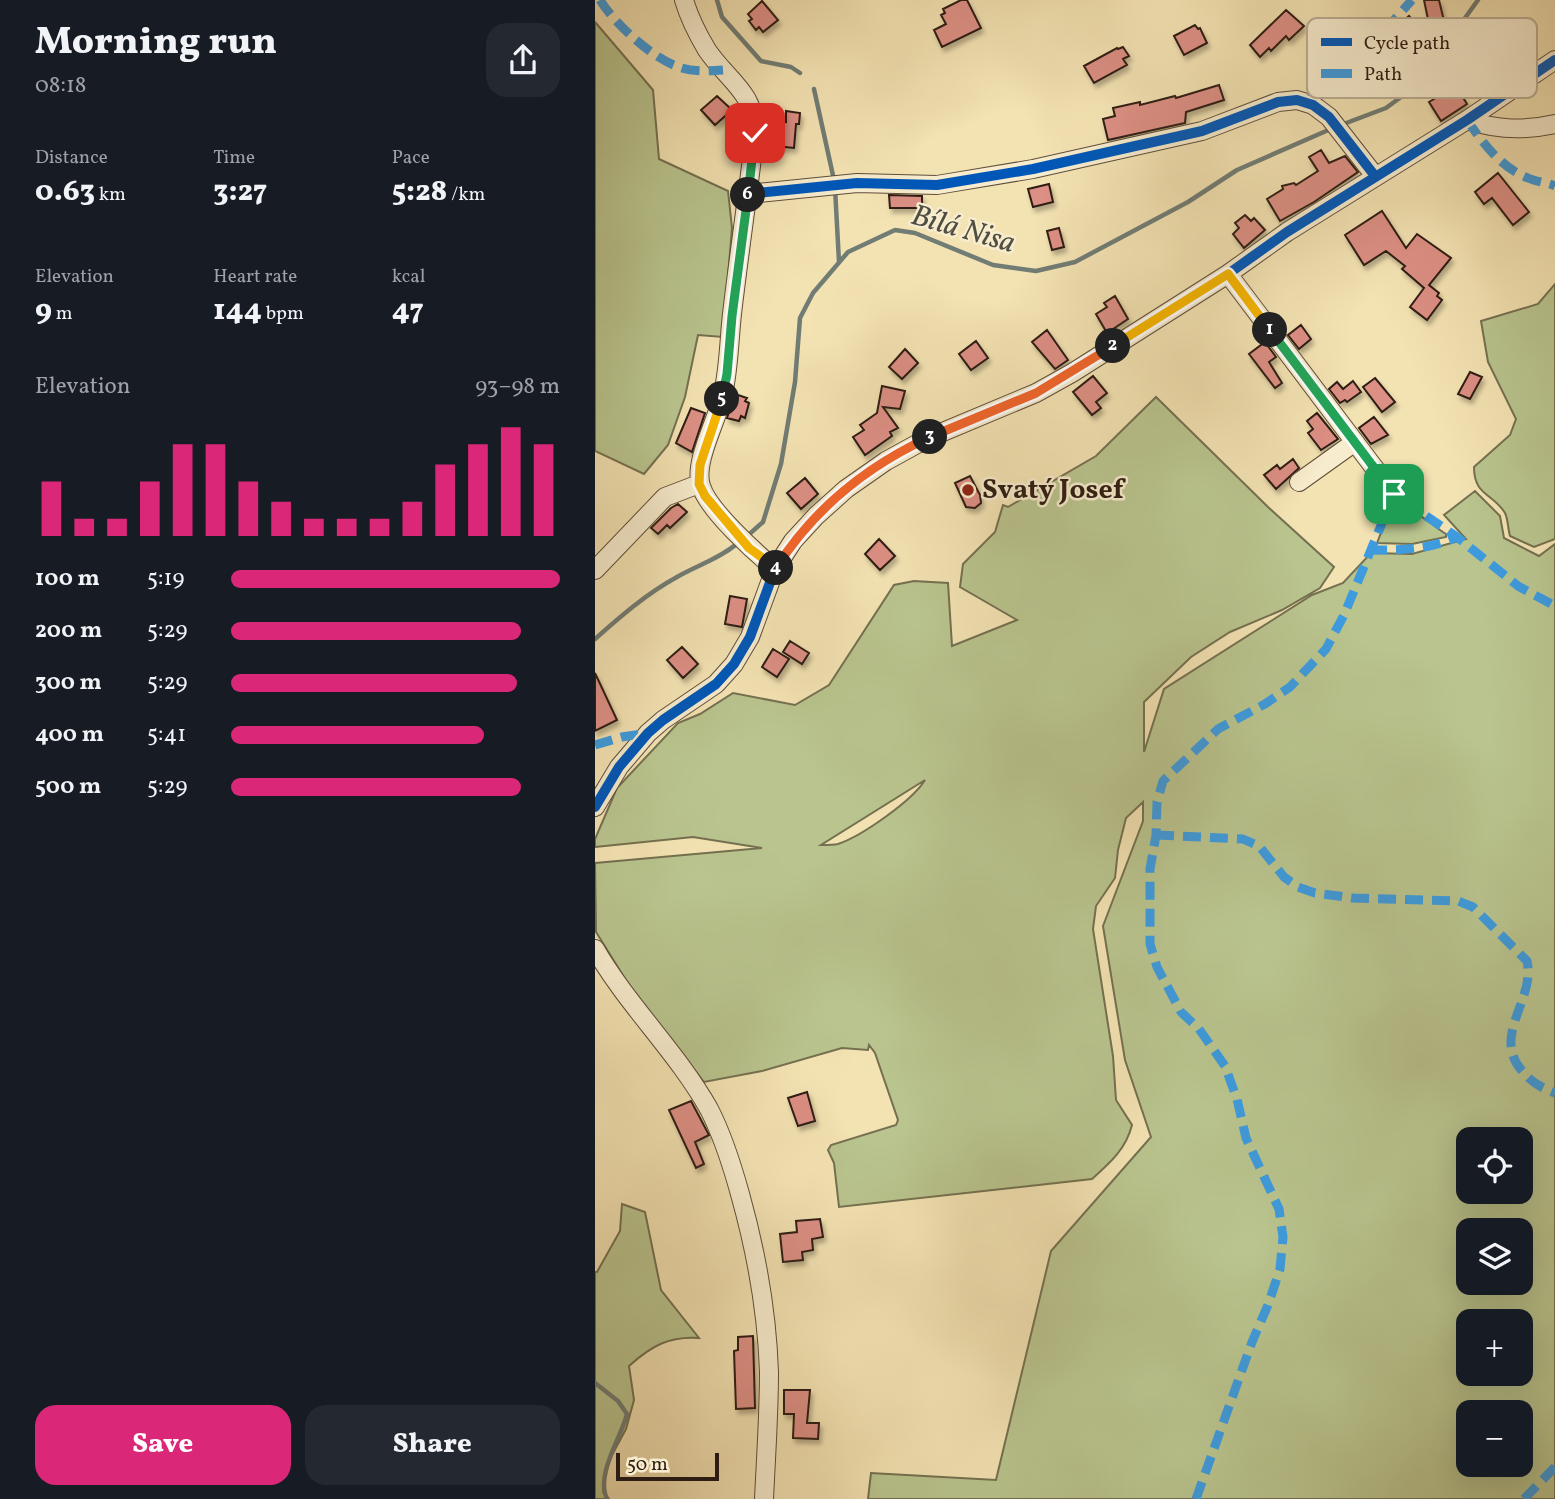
<!DOCTYPE html>
<meta charset="utf-8">
<style>
body{margin:0;font-family:Vollkorn,serif;background:#242831;color:#f1f3f6;height:100vh;display:flex;flex-direction:column;font-size:26px;white-space:nowrap}
*{box-sizing:border-box;margin:0}
p{font-size:23px;color:#9ea1a6}
.icon{flex:none;width:38px;height:38px;fill:none;stroke:currentColor;stroke-width:2;stroke-linecap:round;stroke-linejoin:round}
.map{position:relative;flex:1;overflow:hidden}
.side{display:flex;flex-direction:column;background:#171b24;width:595px}
.side>*{flex:none}
.tools{position:absolute;left:861px;top:1127px;display:grid;gap:14px}
.tools a{display:grid;place-items:center;width:77px;height:77px;border-radius:14px;background:#171b24;box-shadow:0 7px 28px #0002;font-size:35px}
.scale{position:absolute;left:21px;bottom:18px;width:103px;box-sizing:border-box;padding-left:7px;border:4px solid #2e1d12;border-top:0;font-size:19px;line-height:24px;white-space:nowrap;color:#2e1d12;-webkit-text-stroke:5px #f7eccd;paint-order:stroke}
.pin{position:absolute;display:grid;place-items:center;width:60px;height:60px;color:#fff;margin:-30px;border-radius:14px;box-shadow:0 4px 10px #0006}
.km{position:absolute;width:35px;height:35px;margin:-18px;border-radius:50%;background:#222;color:#fff;font-size:19px;line-height:35px;text-align:center}
.round{display:grid;place-items:center;flex:none;width:74px;height:74px;border-radius:21px;background:#242831}
.head{display:flex;align-items:center;justify-content:space-between;height:119px;padding:0 35px}
h1{font-size:38px;font-weight:800;line-height:52px}
.figures{display:grid;grid-template-columns:repeat(3,1fr);gap:10px;height:119px;padding:7px 35px}
.figures div{display:grid;align-content:center}
.figures b{font-size:30px;font-weight:800}
.figures small{font-size:19px;font-weight:400}
.figures p{font-size:19px}
.chart{height:196px;padding:14px 35px}
.chart p{display:flex;justify-content:space-between}
.chart svg{width:100%;height:126px;margin-top:7px;stroke:#db2777;stroke-width:6}
.cta{display:flex;gap:14px;margin-top:auto;padding:14px 35px}
.cta a{flex:1;height:80px;border-radius:21px;background:#db2777;color:#fff;font-size:28px;font-weight:800;line-height:80px;text-align:center}
.cta a+a{background:#242831;color:#f1f3f6}
ul{padding:0 35px;list-style:none;font-size:23px}
li{display:grid;grid-template-columns:112px 84px 1fr;align-items:center;height:52px}
li i{height:18px;border-radius:9px;background:#db2777}
main{display:flex;flex:1;min-height:0}
.map>svg:first-child{display:block}
.green{fill:#b9c48e;stroke:#747050;stroke-width:2;fill-rule:evenodd}
.lines{fill:none;stroke-linecap:round;stroke-linejoin:round}
.stream{stroke:#717c74;stroke-width:4.5}
.building{fill:#dc8f84;stroke:#2e1d12;stroke-width:2;filter:url(#shadow)}
.minor-casing{stroke:#5f4e3a;stroke-width:20}
.minor{stroke:#f7eccd;stroke-width:18}
.quiet{stroke:#3d9bde;stroke-width:9;stroke-dasharray:18 9;stroke-linecap:butt}
.cycleway-casing{stroke:#f7eccd;stroke-width:15}
.cycleway{stroke:#0057b8;stroke-width:10}
.split-1-casing{stroke:#fff;stroke-width:14}
.split-2-casing{stroke:#fff;stroke-width:14}
.split-3-casing{stroke:#fff;stroke-width:14}
.split-4-casing{stroke:#fff;stroke-width:14}
.split-5-casing{stroke:#fff;stroke-width:14}
.split-6-casing{stroke:#fff;stroke-width:14}
.split-7-casing{stroke:#fff;stroke-width:14}
.split-1{stroke:#22a559;stroke-width:9}
.split-2{stroke:#f5b400;stroke-width:9}
.split-3{stroke:#f0652b;stroke-width:9}
.split-4{stroke:#f0652b;stroke-width:9}
.split-5{stroke:#f5b400;stroke-width:9}
.split-6{stroke:#22a559;stroke-width:9}
.split-7{stroke:#22a559;stroke-width:9}
.poi-dot{fill:#8f2418;stroke:#f7eccd;stroke-width:2.5}
.labels{text-anchor:middle;dominant-baseline:central;stroke-width:5;stroke-linejoin:round;paint-order:stroke}
.poi-label{font-size:28px;font-weight:bold;fill:#2e1d12;stroke:#f7eccd;text-anchor:start}
.water-label{font-size:30px;font-style:italic;fill:#504d43;stroke:#f7eccd}
.key{fill:#f7eccd;stroke:#bbae95;stroke-width:2}
.key-label{font-size:19px;fill:#2e1d12}
</style>
<main>
<section class="side">
<div class="head"><div><h1>Morning run</h1><p>08:18</p></div><a class="round"><svg class="icon" aria-label="share" viewBox="0 0 24 24"><path d="M12 15V3M7 8l5-5 5 5M5 13v7h14v-7"/></svg></a></div>
<div class="figures">
<div><p>Distance</p><b>0.63<small> km</small></b></div>
<div><p>Time</p><b>3:27</b></div>
<div><p>Pace</p><b>5:28<small> /km</small></b></div>
</div>
<div class="figures">
<div><p>Elevation</p><b>9<small> m</small></b></div>
<div><p>Heart rate</p><b>144<small> bpm</small></b></div>
<div><p>kcal</p><b>47</b></div>
</div>
<div class="chart"><p><span>Elevation</span>93–98 m</p>
<svg viewBox="0 0 160 44" preserveAspectRatio="none"><path d="M5 44V25M15 44V38M25 44V38M35 44V25M45 44V12M55 44V12M65 44V25M75 44V32M85 44V38M95 44V38M105 44V38M115 44V32M125 44V19M135 44V12M145 44V6M155 44V12"/></svg>
</div>
<ul>
<li><b>100 m</b>5:19<i style="width:100%"></i></li>
<li><b>200 m</b>5:29<i style="width:88%"></i></li>
<li><b>300 m</b>5:29<i style="width:87%"></i></li>
<li><b>400 m</b>5:41<i style="width:77%"></i></li>
<li><b>500 m</b>5:29<i style="width:88%"></i></li>
</ul>
<div class="cta"><a>Save</a><a>Share</a></div>
</section>
<div class="map">
<svg width="960" height="1499" viewBox="0 0 960 1499">
<defs>
<filter id="shadow"><feDropShadow dx="2.5" dy="4.5" stdDeviation="2" flood-color="#0004"/></filter>
</defs>
<rect width="100%" height="100%" fill="#f3e2b2"/>
<filter id="stains"><feTurbulence type="fractalNoise" baseFrequency=".00286" numOctaves="4"/><feColorMatrix values="0 0 0 0 .2 0 0 0 0 .09 0 0 0 0 .02 0 0 0 .5 -.17"/></filter>
<radialGradient id="worn" r=".72"><stop offset=".6" stop-color="#630" stop-opacity="0"/><stop offset="1" stop-color="#630" stop-opacity=".3"/></radialGradient>
<path class="green" d="M0,22L58,90L64,159L133,191L137,228L128,337L103,335L90,397L73,445L49,474L0,451Z
M960,284V539L939,547L915,536C913,529 913,519 910,513C898,493 879,496 879,467L915,435L921,419L893,362L886,321L943,304Z
M561,397L673,507L739,567L725,588L687,610L635,632L596,657L549,702V752L569,689L717,595L748,583L776,553L817,554L871,539L849,515L880,491L905,516L909,538L944,556L960,544V1499H273L276,1473L401,1480L456,1251L556,1137L530,1060L508,926L548,821V802L531,818L523,850L520,878L501,906L498,929L518,1056L521,1100L537,1125C531,1149 515,1163 497,1179L244,1207L239,1163L233,1150L236,1145L301,1125L303,1120L280,1053L274,1045L273,1050L247,1048L167,1071L109,1082L42,998L1,932L0,863L167,848L98,837L0,847V839L22,788L83,723L105,714L138,693L200,705L234,685L299,585L319,581L353,583L357,646L422,620L365,587L368,564L400,532L408,505L413,507L501,456ZM330,780C318,800 267,836 243,844C238,845 232,845 226,845ZM873,1139H926V1192H873ZM873,1230H926V1283H873ZM873,1321H926V1374H873ZM873,1412H926V1465H873Z
M798,502C817,506 835,524 851,534V537L817,544L782,543Z
M27,1204L50,1212L66,1290L104,1338C74,1336 56,1346 34,1366L39,1400L31,1429L11,1466L8,1492L14,1499H0V1272H2L25,1231Z"/>
<g class="lines">
<path class="stream" d="M122,0L127,17L166,61L196,67L205,73
M219,89L239,180
M746,125L791,108L821,86L883,0
M240,188L244,262
M150,538L168,522L186,464L200,382L205,318L218,293L253,252L300,230L320,233L398,265L441,271L480,262L593,202L642,170L738,128
M0,639C26,616 51,594 82,577C103,565 124,559 143,543
M0,1383L23,1401L32,1414C27,1436 0,1475 12,1499"/>
</g>
<path class="building" d="M366,0H372L386,28L347,47L339,30L351,24L346,15L350,13L348,9Z
M829,0H844L849,21L834,24Z
M167,1L183,20L168,32L164,27L161,30L154,21L157,19L153,14Z
M691,10L709,26L694,40L691,36L676,51L674,48L665,57L655,45Z
M814,16L820,23L798,44L790,37Z
M600,25L603,29L605,28L612,43L589,55L579,36Z
M528,47L534,56L528,59L532,65L499,83L489,66L522,48L523,49Z
M624,85L629,100L591,112L590,123L513,140L508,119L520,116L518,108L545,102V105L580,96L581,98Z
M861,86L872,104L846,121L834,102Z
M122,96L137,110L120,125L106,110Z
M191,111L205,113L204,124H201L199,148L181,146L183,121L191,122Z
M726,150L734,163L750,156L763,172L719,202L685,221L672,199L688,189L687,186L699,183L701,185L723,171L714,157Z
M903,173L934,212L918,225L897,198L889,204L880,192Z
M454,184L458,202L438,207L433,189Z
M294,195L327,196V208H295Z
M787,211L811,248L822,234L856,258L834,285L844,293L842,296L847,300L832,320L815,307L829,288L807,269L810,266L791,251L769,265L750,235Z
M650,215L656,221L659,218L670,230L649,248L638,234L644,228L640,223Z
M464,228L469,247L457,250L452,231Z
M520,296L533,319L512,333L501,314L512,307L509,303Z
M706,325L716,339L704,349L693,335Z
M452,330L473,360L460,369L437,342Z
M381,341L393,358L376,370L364,354Z
M670,342L681,357L674,362L687,383L680,388L654,354Z
M310,349L323,363L307,379L294,367Z
M875,372L887,377L875,399L863,394Z
M498,376L512,393L501,402L506,408L497,415L478,392Z
M780,378L800,402L787,412L768,387Z
M758,381L766,392L752,402L750,400L745,403L734,389L742,382L748,389Z
M287,386L310,391L305,409L288,407L303,428L295,432L297,436L270,455L258,437L269,430L265,425L282,413Z
M140,394L152,398L150,401L154,403L150,418L146,416L144,421L132,418Z
M96,408L110,413L97,452L81,443Z
M722,413L743,439L726,450L713,433L718,429L712,421Z
M779,417L793,435L776,444L764,428Z
M698,459L704,468L681,489L669,475L682,465L685,469Z
M375,476L385,495L386,503L380,508L371,507L360,483Z
M210,478L223,494L206,509L192,493Z
M83,504L92,512L75,528L72,525L63,534L56,528L76,508Z
M284,539L300,556L285,570L270,554Z
M135,596L152,599L147,627L130,624Z
M195,641L214,653L207,664L188,652Z
M87,647L103,664L88,678L72,660Z
M178,649L194,659L182,677L167,667Z
M0,673L22,720L0,731Z
M212,1092L220,1121L203,1126L193,1098Z
M96,1101L114,1135L100,1142L109,1164L101,1168L74,1110Z
M225,1219L228,1237L217,1239L218,1250L207,1252L208,1260L188,1262L185,1234L202,1232L201,1221Z
M158,1336L160,1408L141,1409L139,1351L143,1350V1337Z
M189,1390H215L212,1423H224L223,1439L198,1438L199,1414H189Z"/>
<g class="lines">
<defs>
<path id="minor" d="M89,0C94,17 103,35 112,50C133,81 160,92 160,133C153,194 144,254 137,314C134,341 134,367 128,394C123,419 98,462 106,486C113,510 161,553 180,569
M872,120C902,130 929,131 960,124
M153,194L262,183L342,185L438,169L607,131L683,102L702,100L718,105L734,117L780,176
M633,274L799,494
M704,482L760,442
M0,570L70,497L104,484
M0,807L24,767L53,733L68,720L121,684L139,664L155,637L180,569L198,541L221,516L251,489L291,461L331,439L441,393L477,373L633,274L692,232L872,120L960,60
M0,949C33,1006 82,1052 114,1109C128,1136 137,1165 145,1194C161,1251 172,1312 174,1372C174,1414 171,1456 169,1499"/>
</defs>
<use href="#minor" class="minor-casing"/>
<use href="#minor" class="minor"/>
<path class="quiet" d="M5,0C19,23 58,59 84,67C97,72 114,71 128,70
M713,103L723,82L791,29L817,0
M872,120C888,143 905,167 933,178C942,182 951,182 960,186
M774,550C805,550 833,550 862,537
M0,745L27,737L53,733
M561,835L648,839L664,846L689,877L703,887L720,893L758,898L863,901L878,907L932,961C941,1000 895,1036 928,1072C937,1083 947,1088 960,1093
M601,1499L657,1342L673,1305L685,1269L688,1237L684,1209L651,1138L642,1099L630,1066L604,1029L586,1012L562,967L555,944V869L561,835L562,802L568,781L623,729L670,704L695,687L731,649L749,615L799,494L862,537L923,586L960,606
M929,1499L960,1467"/>
<defs>
<path id="cycleway" d="M153,194L262,183L342,185L438,169L607,131L683,102L702,100L718,105L734,117L780,176
M0,807L24,767L53,733L68,720L121,684L139,664L155,637L180,569L198,541L221,516L251,489L291,461L331,439L441,393L477,373L633,274L692,232L872,120L960,60"/>
</defs>
<use href="#cycleway" class="cycleway-casing"/>
<use href="#cycleway" class="cycleway"/>
</g>
<g class="lines">
<defs>
<path id="split-1" d="M675,330L799,494"/>
<path id="split-2" d="M518,346L633,274L675,330"/>
<path id="split-3" d="M335,437L441,393L518,346"/>
<path id="split-4" d="M181,568C218,510 272,466 335,437"/>
<path id="split-5" d="M127,399L105,465L104,484L110,496L154,548L181,568"/>
<path id="split-6" d="M127,399L132,374L137,316L153,195"/>
<path id="split-7" d="M153,195L160,133"/>
</defs>
<use href="#split-1" class="split-1-casing"/>
<use href="#split-2" class="split-2-casing"/>
<use href="#split-3" class="split-3-casing"/>
<use href="#split-4" class="split-4-casing"/>
<use href="#split-5" class="split-5-casing"/>
<use href="#split-6" class="split-6-casing"/>
<use href="#split-7" class="split-7-casing"/>
<use href="#split-1" class="split-1"/>
<use href="#split-2" class="split-2"/>
<use href="#split-3" class="split-3"/>
<use href="#split-4" class="split-4"/>
<use href="#split-5" class="split-5"/>
<use href="#split-6" class="split-6"/>
<use href="#split-7" class="split-7"/>
</g>
<circle class="poi-dot" cx="373" cy="490" r="7"/>
<g class="labels">
<g class="poi-label">
<text x="387" y="490">Svatý Josef</text>
</g>
<g class="water-label">
<text transform="translate(368 230) rotate(16)">Bílá Nisa</text>
</g>
</g>
<rect x="712" y="18" width="230" height="80" rx="10" class="key"/>
<rect x="726" y="38" width="31" height="8" fill="#0057b8"/>
<rect x="726" y="69" width="31" height="9" fill="#3d9bde"/>
<g class="key-label">
<text x="769" y="49">Cycle path</text>
<text x="769" y="80">Path</text>
</g>
<rect width="100%" height="100%" filter="url(#stains)"/>
<rect width="100%" height="100%" fill="url(#worn)"/>
</svg>
<div class="tools">
<a><svg class="icon" aria-label="locate" viewBox="0 0 24 24"><circle cx="12" cy="12" r="6"/><path d="M12 2v4M12 18v4M2 12h4M18 12h4"/></svg></a>
<a><svg class="icon" aria-label="layers" viewBox="0 0 24 24"><path d="M12 4l9 5-9 5-9-5zM3 14l9 5 9-5"/></svg></a>
<a>+</a>
<a>−</a>
</div>
<div class="scale">50 m</div>
<div class="pin" style="left:799px;top:494px;background:#1e9e55"><svg class="icon" aria-label="arrive" viewBox="0 0 24 24"><path d="M6 21V4h12l-3 4 3 4H6"/></svg></div>
<div class="pin" style="left:160px;top:133px;background:#d93025"><svg class="icon" aria-label="check" viewBox="0 0 24 24"><path d="M5 12l5 5 9-10"/></svg></div>
<b class="km" style="left:675px;top:330px">1</b>
<b class="km" style="left:518px;top:346px">2</b>
<b class="km" style="left:335px;top:437px">3</b>
<b class="km" style="left:181px;top:568px">4</b>
<b class="km" style="left:127px;top:399px">5</b>
<b class="km" style="left:153px;top:195px">6</b>
</div>
</main>
